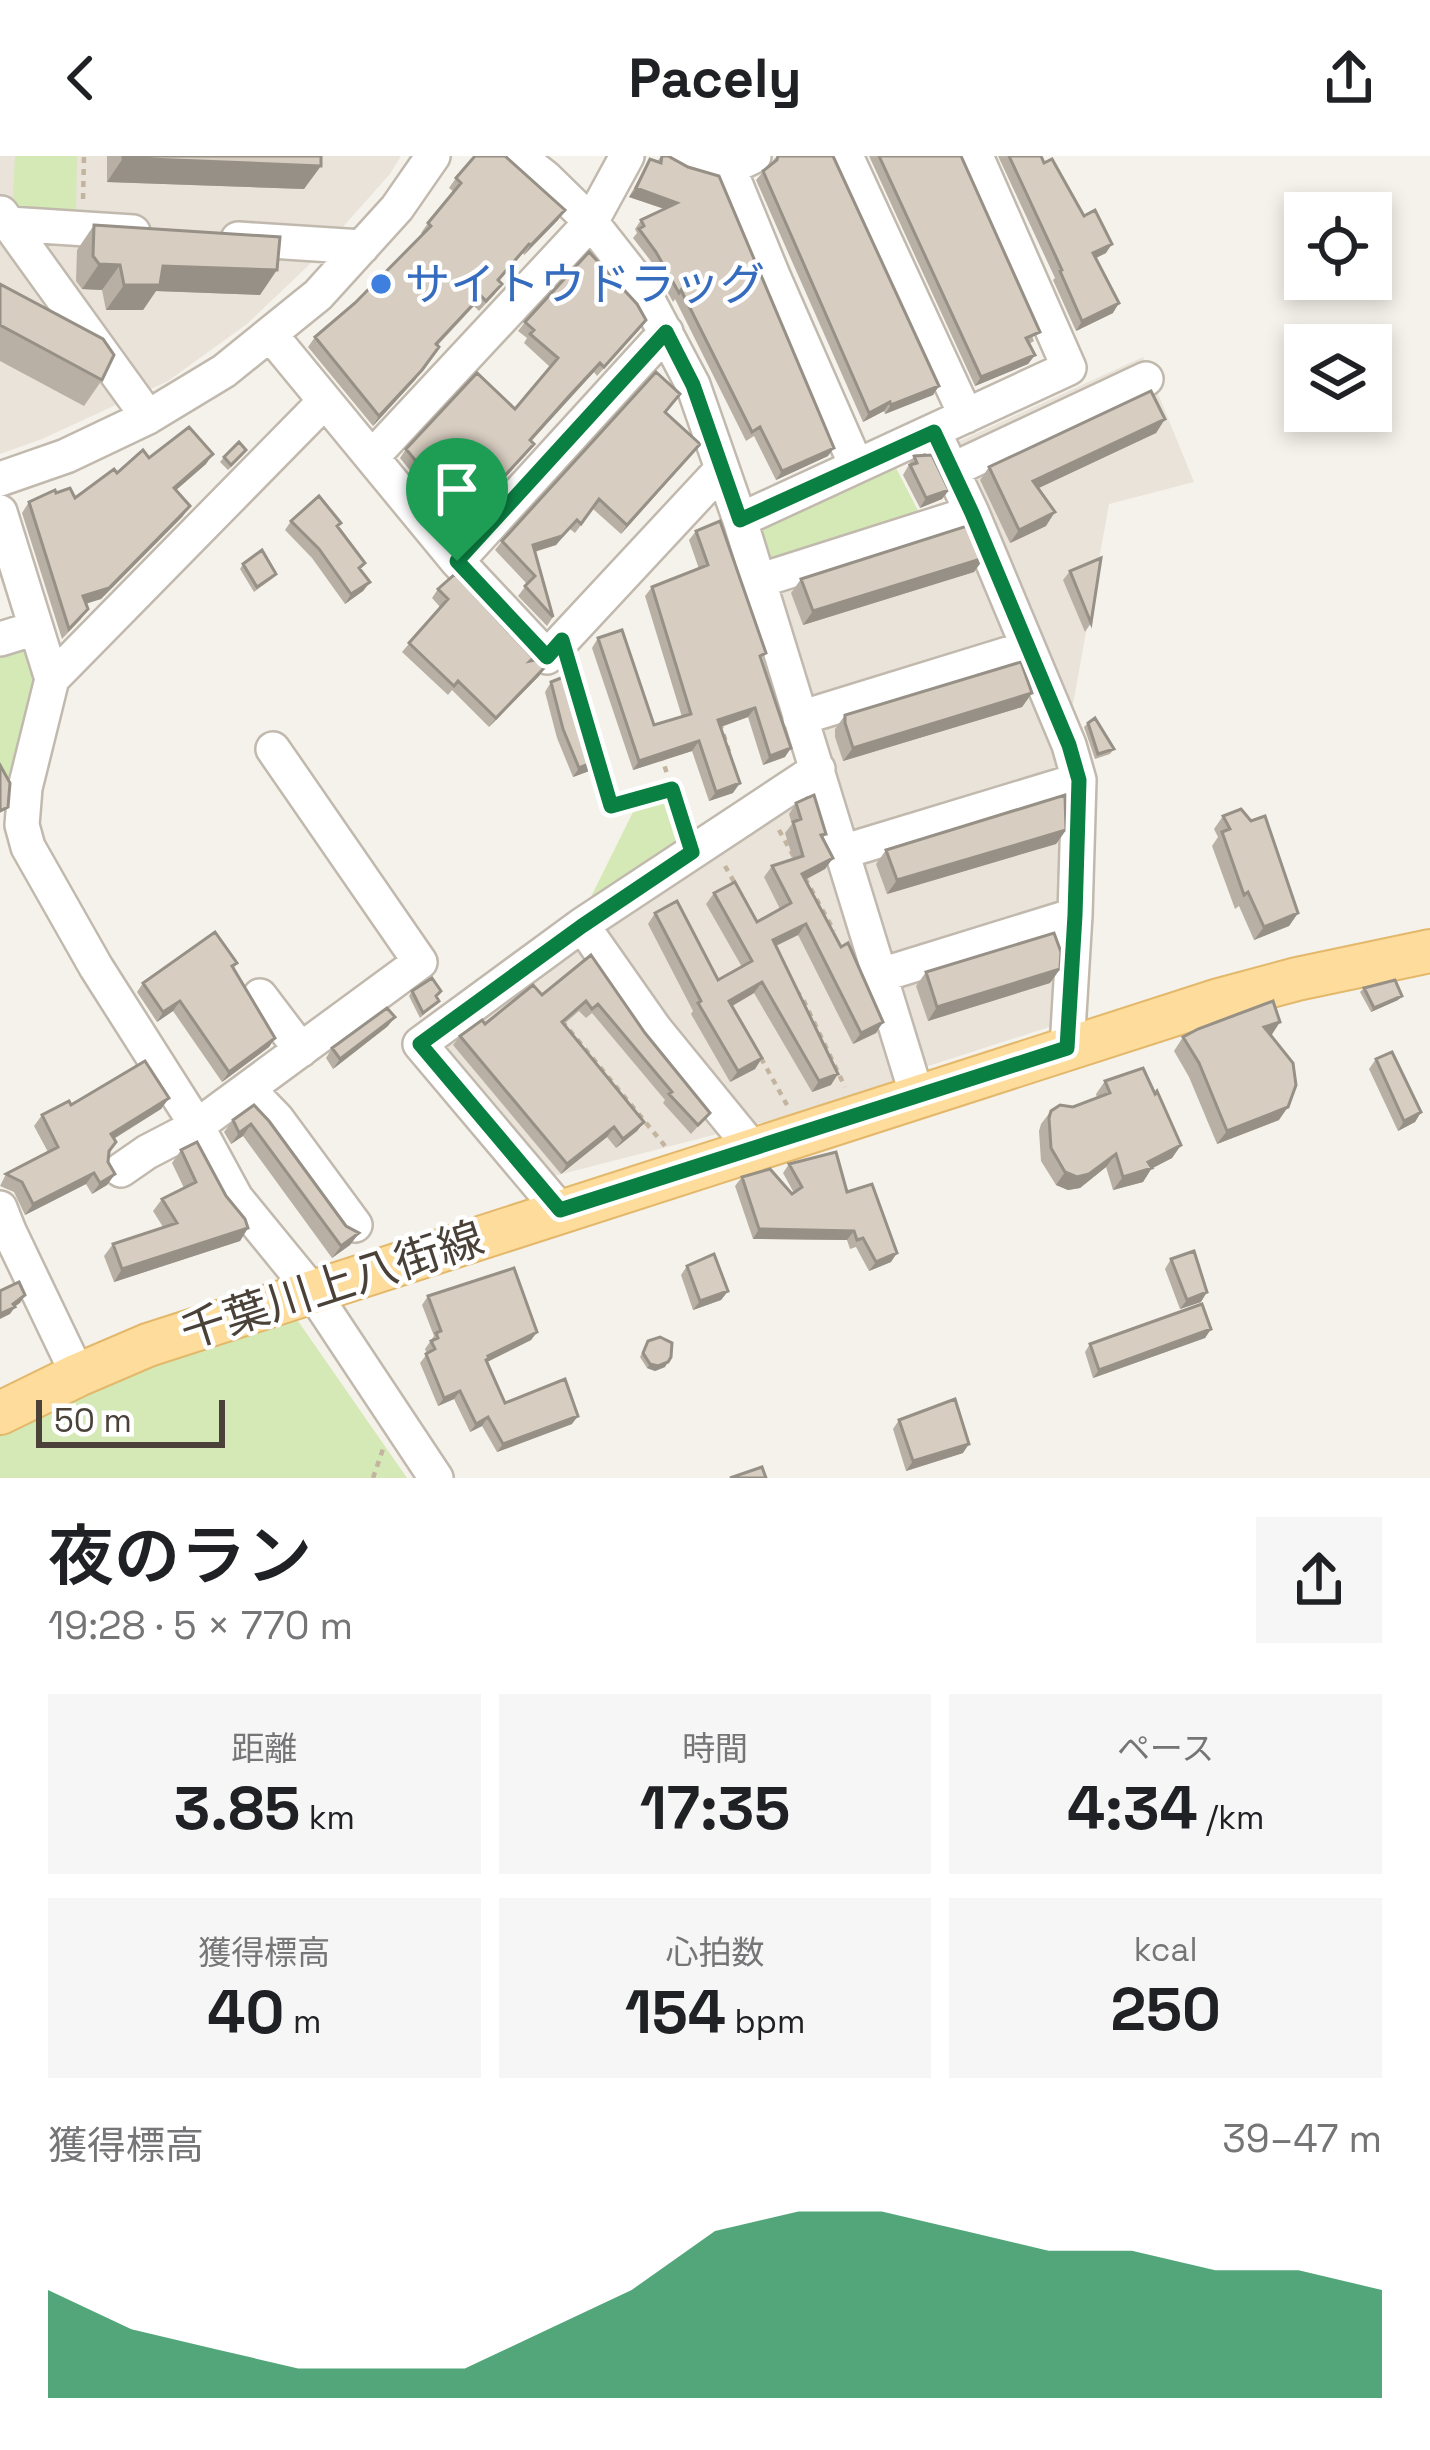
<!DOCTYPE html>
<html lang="ja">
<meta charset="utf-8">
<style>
body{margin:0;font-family:"Space Grotesk","Noto Sans JP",sans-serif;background:#f6f6f6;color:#202124;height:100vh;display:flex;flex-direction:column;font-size:45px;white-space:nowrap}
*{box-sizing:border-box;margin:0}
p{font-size:39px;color:#757577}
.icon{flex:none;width:66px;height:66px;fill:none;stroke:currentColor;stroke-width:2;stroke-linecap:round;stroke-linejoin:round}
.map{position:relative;height:1322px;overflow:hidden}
.details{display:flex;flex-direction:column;background:#fff;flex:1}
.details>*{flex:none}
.controls{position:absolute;left:1284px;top:36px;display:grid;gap:24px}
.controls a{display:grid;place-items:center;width:108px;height:108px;border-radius:0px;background:#fff;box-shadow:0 6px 18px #0003;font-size:60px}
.scale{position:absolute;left:36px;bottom:30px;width:189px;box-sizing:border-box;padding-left:12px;border:6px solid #4a4239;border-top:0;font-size:33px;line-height:42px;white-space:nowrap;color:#4a4239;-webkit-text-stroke:9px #fff;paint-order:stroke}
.pin{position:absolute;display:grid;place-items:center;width:102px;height:102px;color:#fff;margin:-123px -51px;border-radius:50% 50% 50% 0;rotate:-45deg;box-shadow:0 0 12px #0007}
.pin .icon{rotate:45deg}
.round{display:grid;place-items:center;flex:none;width:126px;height:126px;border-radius:0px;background:#f6f6f6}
.overview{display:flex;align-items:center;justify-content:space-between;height:204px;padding:0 48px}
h1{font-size:66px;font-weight:600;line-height:90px}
.figures{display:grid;grid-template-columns:repeat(3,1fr);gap:18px;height:204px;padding:12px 48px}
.figures div{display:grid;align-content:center;border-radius:0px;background:#f6f6f6;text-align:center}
.figures b{font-size:60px;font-weight:600}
.figures small{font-size:33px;font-weight:400}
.figures p{font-size:33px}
.chart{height:336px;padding:24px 48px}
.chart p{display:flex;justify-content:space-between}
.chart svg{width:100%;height:216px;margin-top:12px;fill:#0b8043;opacity:.7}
header{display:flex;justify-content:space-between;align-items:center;height:156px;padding:0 48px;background:#fff;font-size:54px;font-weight:600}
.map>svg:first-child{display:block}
.residential{fill:#e9e3d9}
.green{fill:#d4e9b5}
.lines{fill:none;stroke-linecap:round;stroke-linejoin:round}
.minor-casing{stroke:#c1b9ad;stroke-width:38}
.major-casing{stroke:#e3b86b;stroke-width:46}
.path{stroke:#c3b49f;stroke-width:4.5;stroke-dasharray:6 6;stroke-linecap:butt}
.minor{stroke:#fff;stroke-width:33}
.major{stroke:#fddc9c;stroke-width:42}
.wall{fill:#b9b0a5}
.shaded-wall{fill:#969086}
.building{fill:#d7cdc0;stroke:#969086;stroke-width:3}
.route-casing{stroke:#fff;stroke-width:24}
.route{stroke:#0b8043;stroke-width:15}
.shop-dot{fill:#3f7fe0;stroke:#fff;stroke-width:4.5}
.labels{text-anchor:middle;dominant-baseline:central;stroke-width:9;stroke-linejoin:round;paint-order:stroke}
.shop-label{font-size:45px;fill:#366cbe;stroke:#fff;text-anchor:start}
.street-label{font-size:45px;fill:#4a4239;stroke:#fff}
</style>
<header><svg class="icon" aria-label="back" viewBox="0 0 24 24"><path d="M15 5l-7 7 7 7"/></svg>Pacely<svg class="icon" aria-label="share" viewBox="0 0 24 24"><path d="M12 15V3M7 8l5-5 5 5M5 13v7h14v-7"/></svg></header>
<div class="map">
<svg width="1430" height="1322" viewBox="0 0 1430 1322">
<rect width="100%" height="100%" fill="#f5f2eb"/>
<path class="residential" d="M0,0H401L390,18L309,109L247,168L168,225L42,283L0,298Z
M1143,201L1194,326L1109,348L1070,565L1080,861L922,912L773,425L979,360L949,290Z
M807,636L896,932L523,1028L407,886Z"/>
<path class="green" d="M15,0H77L76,54L67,61L20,58L13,39Z
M896,312L925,368L767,408L759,380L763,373Z
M29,492L42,530L13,645L0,622V493Z
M670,640L687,692L580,763L635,652Z
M289,1152L407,1322H0V1271Z"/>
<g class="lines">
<defs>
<path id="minor" d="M518,0L546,22L591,66L639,127L693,229L740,364L917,940
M688,0L729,12L754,0
M846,0L966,260
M729,12L774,122L856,309
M1,57L148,261
M9,68L133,76
M238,83L362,91
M270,178L457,405L547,501L722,313
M934,276L972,357L1069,589L1079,624L1075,759L1067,892
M372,301L591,66L627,0
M952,314L1146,223
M0,323L66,300L148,261L224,215L318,139L397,52L433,0
M0,356L52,523L25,632L22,669L28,691L96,811L197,970L236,1042L312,1135L436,1322
M740,364L1069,212L976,0
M457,405L666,176
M758,425L972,357
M0,483L36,472
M52,523L325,245
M800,562L1027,492
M842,696L1079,624
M582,769L655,873L753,993
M881,819L1075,759
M260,840L301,894
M248,933L277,963L355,1069
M121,1014L147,996L197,970L420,806L273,593
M0,1052L9,1075L78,1219
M560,1054L420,888L582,769L818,613"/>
<path id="major" d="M0,1257L78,1219L148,1189L1219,844L1297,823L1430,795"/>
</defs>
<use href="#minor" class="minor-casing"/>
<use href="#major" class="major-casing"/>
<path class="path" d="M83,43L84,0
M571,515L590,579
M720,567L729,596
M661,599L683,668
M597,602L611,650L672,633
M779,674L794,701
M725,710L737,731
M805,722L834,775
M796,835L802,841L845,931
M562,865L665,990
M761,902L787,949
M373,1322L383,1293"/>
<use href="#minor" class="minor"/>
<use href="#major" class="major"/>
</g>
<path class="wall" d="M107,0H321L304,33L107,26Z
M661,0H668L828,300L776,324L754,280L746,285L675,143L673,146L650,104L633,82L637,77L635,73L641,64L664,53L629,41L650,3L657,6Z
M777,0H833L939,230L933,239L885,258L884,255L863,266L756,24Z
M869,0H961L1034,185L1029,188L1035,199L1028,208L975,230Z
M998,0H1041L1084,60L1106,97L1095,102L1113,157L1076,175L1053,124L1055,122Z
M456,22L565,54L558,64L524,99L523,97L499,125L495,138L479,155L474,150L438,189L439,191L415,224L373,270L308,191L315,181L355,147L423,78L421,77L428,67L454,36L449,32Z
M94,69L260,139L156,135L143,154H106L102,134L82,133L76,125L77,94Z
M0,128L102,224L84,250L0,205Z
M525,166L640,173L597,220L594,216L564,248L531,285L527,297L468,362L434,330L428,337L400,302L406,293L515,253L550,211L524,187L527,182L518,175Z
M666,257L693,297L621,378L593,353L575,377L570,373L556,389L535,396L553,461L547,470L518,440L527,428L495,394L502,385Z
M1165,263L1156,277L1038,332L1046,370L1010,387L980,324L989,311Z
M243,299L228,314L220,306L224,301Z
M914,300L949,334L942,343L920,352L903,319Z
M149,302L206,308L176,334L183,360L101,443L86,447L81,463L62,483L22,357L29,346L75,342L117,317Z
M291,365L338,371L365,407L360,414L370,426L363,435L345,448L312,402L285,374Z
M696,375L761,504L785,601L763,609L748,561L721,571L733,637L709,645L692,595L633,614L592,492L598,482L654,569L682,561L645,440L652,431L699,413L689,384Z
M984,402L974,416L803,469L791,437L801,423Z
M243,408L273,422L254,436L240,413Z
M1070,415L1091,467L1085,476L1063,424Z
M438,433L530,505L545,511L539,520L489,571L452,534L448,539L402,496L440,451L432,442Z
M551,526L598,604L592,614L573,621L557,582L545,536Z
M1032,537L1022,551L843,605L835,581V573L845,559Z
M1088,567L1114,593L1110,598L1095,603L1084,571Z
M796,647L826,678L823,682L833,702L825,713L805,724L883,866L876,877L853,888L798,779L776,790L831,929L812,936L754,837L732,850L762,902L755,913L730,926L691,858L693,855L648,768L655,757L718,824L742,811L706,748L714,737L757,766L780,753L764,721L772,710L793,703L785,677L792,668L789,658Z
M1223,660L1298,757L1289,770L1254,784L1239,750L1235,753L1212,690L1218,681L1214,673Z
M1066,674L1056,688L887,738L876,708L886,694Z
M591,799L645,877L710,957L691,978L663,947L665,944L592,857L586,862L579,855L564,868L644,966L637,975L616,992L607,981L561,1018L453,889L460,880L542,839Z
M237,807L234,812L275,882L269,891L222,926L173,855L157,866L137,836L143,827Z
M1060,813L1050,827L928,865L916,830L926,816Z
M1364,832L1398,844L1371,856L1360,836Z
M412,835L437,839L439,845L420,862L409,840Z
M388,870L333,913L326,902L332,892Z
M1271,879L1279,964L1217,988L1189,921L1174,895L1183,881Z
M1376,903L1421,956L1415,966L1398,975L1369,913Z
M1105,925L1181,989L1172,1002L1152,1012L1143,1026L1113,1034L1106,1011L1080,1032L1068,1034L1056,1029L1041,1005L1039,975L1041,968L1051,955L1073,951L1097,942L1096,938Z
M169,942L161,953L114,983L108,1006L115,1018L107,1029L92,1038L86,1028L25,1059L14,1036L0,1030L6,1018L48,996L34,970L42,959L71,949Z
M254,949L346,1070L359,1077L350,1089L332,1102L243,980L231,988L224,976L233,964Z
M181,994L226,1040L248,1072L240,1085L114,1126L104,1100L113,1088L163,1071L153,1055L162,1043L184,1032L172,1007Z
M789,1008L847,1036L891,1106L869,1115L856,1091L850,1093L847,1084L753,1083L735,1030L742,1021L792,1038L794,1037L783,1017Z
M1171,1103L1201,1146L1180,1153L1165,1113Z
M687,1110L728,1135L721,1144L693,1154L681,1119Z
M428,1140L537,1176L531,1184L487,1206L505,1247L572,1268L497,1296L482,1270L470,1276L454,1243L438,1250L420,1207L427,1198L425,1193L434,1180L422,1149Z
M1211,1173L1205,1182L1093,1222L1085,1196L1090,1188Z
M648,1185L665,1211L655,1215L647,1212L640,1201Z
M899,1264L963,1297L906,1315L893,1273Z"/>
<path class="shaded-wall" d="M123,2L321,10L304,33L107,26Z
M636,32L677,47L671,55L629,41Z
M565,54L558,64L524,99L531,89Z
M1112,88L1106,97L1086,107L1093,97Z
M99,108L120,109L102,134L82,133Z
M163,110L277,114L260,139L156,135L143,154H106L124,129Z
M1119,147L1113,157L1076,175L1082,165Z
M1035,199L1028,208L975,230L981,221Z
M600,207L594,216L524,293L570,239Z
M422,214L415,224L373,270L379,260Z
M939,230L933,239L885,258L891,249Z
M890,246L884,255L863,266L869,257Z
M1165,263L1156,277L1024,339L1033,325Z
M534,288L527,297L468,362L474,353Z
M700,288L693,297L621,378L627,369Z
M834,292L828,300L776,324L782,315Z
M213,298L206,308L167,342L174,332Z
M949,334L942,343L920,352L926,342Z
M190,350L183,360L101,443L76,451L83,440Z
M1055,356L1046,370L1010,387L1019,374Z
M577,364L556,389L526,398L533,389Z
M984,402L974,416L803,469L813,455Z
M370,426L363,435L345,448L351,438Z
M545,511L539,520L489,571L496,562Z
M1032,537L1022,551L843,605L853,592Z
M755,552L748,561L712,574L718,564Z
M699,585L692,595L633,614L639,605Z
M791,592L785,601L763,609L770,600Z
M598,604L592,614L573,621L579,612Z
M740,627L733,637L709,645L716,636Z
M1066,674L1056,688L887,738L897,724Z
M833,702L825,713L795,729L802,718Z
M1298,757L1289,770L1254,784L1264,771Z
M806,768L798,779L765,795L773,784Z
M1060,813L1050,827L928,865L937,851Z
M762,826L754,837L722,856L729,845Z
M1402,840L1398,844L1371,856L1374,852Z
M180,845L173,855L157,866L163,856Z
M395,861L388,870L333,913L340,903Z
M883,866L876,877L853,888L861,877Z
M1280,866L1271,880L1264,871Z
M275,882L269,891L222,926L229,916Z
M762,902L755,913L730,926L738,915Z
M838,918L831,929L812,936L819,925Z
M169,942L161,953L103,989L111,978Z
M1288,951L1279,964L1217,988L1227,975Z
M1421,956L1415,966L1398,975L1404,965Z
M644,966L637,975L616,992L623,983Z
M251,968L243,980L231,988L239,977Z
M614,971L607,981L561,1018L567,1008Z
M1181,989L1172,1002L1151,1013L1143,1026L1113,1034L1123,1021Z
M1116,998L1106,1011L1080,1032L1068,1034L1056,1029L1065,1016Z
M94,1017L86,1028L25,1059L33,1048Z
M115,1018L107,1029L92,1038L100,1027Z
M248,1072L240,1085L114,1126L122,1113Z
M759,1073L854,1075L847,1084L753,1083Z
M359,1077L350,1089L332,1102L341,1090Z
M897,1097L891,1106L869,1115L876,1106Z
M728,1135L721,1144L693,1154L700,1145Z
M1207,1136L1201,1146L1180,1153L1187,1144Z
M25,1139L20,1147L10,1154L15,1151L10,1158L0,1163V1158Z
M1211,1173L1205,1182L1093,1222L1099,1214Z
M537,1176L531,1184L487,1206L488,1200Z
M668,1206L665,1211L655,1215L647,1212L650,1208Z
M460,1235L454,1243L438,1250L444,1242Z
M578,1260L572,1268L497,1296L503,1288Z
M488,1261L482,1270L470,1276L476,1268Z
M969,1288L963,1297L906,1315L913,1305Z"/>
<path class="building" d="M123,0H321V10L123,2Z
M475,0H505L565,54L531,89L529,88L498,124L502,128L486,145L481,140L436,188L439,191L422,214L379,260L315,181L355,147L431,70L428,67L461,27L456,22Z
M662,0H668L688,11L719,20L834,292L782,315L760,271L752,276L681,134L679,137L656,96L639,73L644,70L641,64L677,47L636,32L650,3L661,7Z
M778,0H833L939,230L891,249L890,246L869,257L763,15L777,4Z
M879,0H961L1040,176L1026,182L1035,199L981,221Z
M1009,0H1041L1044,7L1052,3L1084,60L1095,54L1112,88L1093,97L1119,147L1082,165L1060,115L1062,114Z
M94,69L280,81L277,114L163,110L160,129H124L120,109L99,108L93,100Z
M589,96L637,148L646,164L604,211L600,207L570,239L530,284L534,288L474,353L440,321L434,327L406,293L477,217L515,253L558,202L530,178L534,174L525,166Z
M0,128L103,183L114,199L102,224L0,169Z
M656,216L680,238L665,256L700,288L627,369L599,343L581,368L577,364L562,380L533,389L553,461L525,430L535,420L502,385Z
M1151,235L1165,263L1033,325L1055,356L1019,374L989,311Z
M189,271L213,298L174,332L190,350L109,432L83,440L88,453L69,473L29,346L55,334L56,337L70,332L75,342L114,313L117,317L143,294L149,302Z
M239,286L246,294L231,309L224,301Z
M932,299L949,334L926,342L910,309L917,307L914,300Z
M319,340L341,367L337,370L365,407L359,412L370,426L351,438L319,393L291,365Z
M720,365L766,497L760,500L791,592L770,600L755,552L718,564L740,627L716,636L699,585L639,605L598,482L622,474L654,569L691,558L652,431L708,409L696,375Z
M970,369L984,402L813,455L801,423Z
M262,394L276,418L257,431L243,408Z
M1101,402L1091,467L1070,415Z
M455,418L533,502L530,505L535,504L545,511L496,562L458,525L454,530L409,487L448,443L438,433Z
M1021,506L1032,537L853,592L845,567V559Z
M571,518L598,604L579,612L563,573L551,526Z
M1095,562L1114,593L1098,598L1088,567Z
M0,609L10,627L8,651L0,655Z
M814,639L826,678L821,679L833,702L802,718L841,791L848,787L883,866L861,877L806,768L773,784L838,918L819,925L762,826L729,845L762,902L738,915L698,847L701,845L655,757L677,745L718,824L752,805L714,737L735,726L757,766L791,747L772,710L803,700L793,666L801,663L796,647Z
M1065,639L1066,674L897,724L886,694Z
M1241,653L1251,665L1265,660L1298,757L1264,771L1248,736L1244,739L1222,676L1230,673L1223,660Z
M215,776L237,807L232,810L275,882L229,916L180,845L163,856L143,827Z
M1054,777L1061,796L1060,813L937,851L926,816Z
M591,799L645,877L710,957L698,969L669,938L672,936L598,848L592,853L586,845L562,866L644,966L623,983L614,971L567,1008L460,880L482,864L485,868L533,829L542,839Z
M432,822L441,835L436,840L439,845L423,857L412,835Z
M1395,824L1402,840L1374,852L1364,832Z
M1273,845L1280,866L1264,871L1293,907L1296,929L1288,951L1227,975L1199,907L1183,881L1198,873Z
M387,852L395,861L340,903L332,892Z
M1392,896L1421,956L1404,965L1376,903Z
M145,905L169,942L111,978L116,986L109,995L108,1006L115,1018L100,1027L94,1017L33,1048L22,1026L6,1018L58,991L42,959L69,945L71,949Z
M1143,912L1155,938L1157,935L1181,989L1148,1006L1152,1012L1123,1021L1116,998L1089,1018L1077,1021L1065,1016L1051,992L1049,962L1051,955L1060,949L1073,951L1110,937L1105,925Z
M254,949L269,965L346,1070L359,1077L341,1090L251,968L239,977L233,964Z
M197,986L226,1040L245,1063L248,1072L122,1113L113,1088L177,1067L162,1043L196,1026L181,994Z
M836,996L847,1036L872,1028L897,1097L876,1106L863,1082L857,1084L854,1075L759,1073L742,1021L770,1013L792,1038L802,1031L789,1008Z
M1194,1095L1207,1136L1187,1144L1171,1103Z
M714,1098L728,1135L700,1145L687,1110Z
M514,1112L537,1176L488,1200L489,1202L486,1204L505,1247L565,1223L578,1260L503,1288L488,1261L476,1268L460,1235L444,1242L426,1198L435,1193L431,1185L438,1182L436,1177L441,1175L428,1140Z
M19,1126L25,1139L13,1148L15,1151L0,1158V1135Z
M1202,1148L1211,1173L1099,1214L1090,1188Z
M660,1181L672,1187L671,1201L668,1206L658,1210L650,1208L643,1197L648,1185Z
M955,1243L969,1288L913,1305L899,1264Z
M762,1311L766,1322H730Z"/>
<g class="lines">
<defs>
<path id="route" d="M666,176L693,229L740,364L934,276L972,357L1069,589L1079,624L1075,759L1067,892L560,1054L420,888L582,770L692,696L672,633L611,650L562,484L547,501L457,405Z"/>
</defs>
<use href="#route" class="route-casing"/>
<use href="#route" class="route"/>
</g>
<circle class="shop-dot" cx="381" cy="128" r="12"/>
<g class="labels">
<g class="shop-label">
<text x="405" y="128">サイトウドラッグ</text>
</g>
<g class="street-label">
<text transform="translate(332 1129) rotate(-18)">千葉川上八街線</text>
</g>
</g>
</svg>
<div class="controls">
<a><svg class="icon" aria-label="locate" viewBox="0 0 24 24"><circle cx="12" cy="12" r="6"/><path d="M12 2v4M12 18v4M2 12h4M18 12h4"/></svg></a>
<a><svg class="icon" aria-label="layers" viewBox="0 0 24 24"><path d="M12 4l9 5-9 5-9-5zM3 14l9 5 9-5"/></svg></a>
</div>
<div class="scale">50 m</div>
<div class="pin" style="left:457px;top:405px;background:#1e9e55"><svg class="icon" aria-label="arrive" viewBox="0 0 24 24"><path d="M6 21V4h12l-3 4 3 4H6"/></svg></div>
</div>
<section class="details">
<div class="overview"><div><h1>夜のラン</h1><p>19:28 · 5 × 770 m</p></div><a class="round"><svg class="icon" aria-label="share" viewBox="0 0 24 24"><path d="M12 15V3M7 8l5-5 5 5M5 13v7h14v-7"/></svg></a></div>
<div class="figures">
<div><p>距離</p><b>3.85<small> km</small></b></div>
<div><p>時間</p><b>17:35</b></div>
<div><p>ペース</p><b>4:34<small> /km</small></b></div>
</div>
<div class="figures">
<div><p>獲得標高</p><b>40<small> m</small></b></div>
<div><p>心拍数</p><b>154<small> bpm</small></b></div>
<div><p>kcal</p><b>250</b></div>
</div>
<div class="chart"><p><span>獲得標高</span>39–47 m</p>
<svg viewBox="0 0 160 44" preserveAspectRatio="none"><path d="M0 44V22L10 30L20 34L30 38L40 38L50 38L60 30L70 22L80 10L90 6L100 6L110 10L120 14L130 14L140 18L150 18L160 22V44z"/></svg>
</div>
</section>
